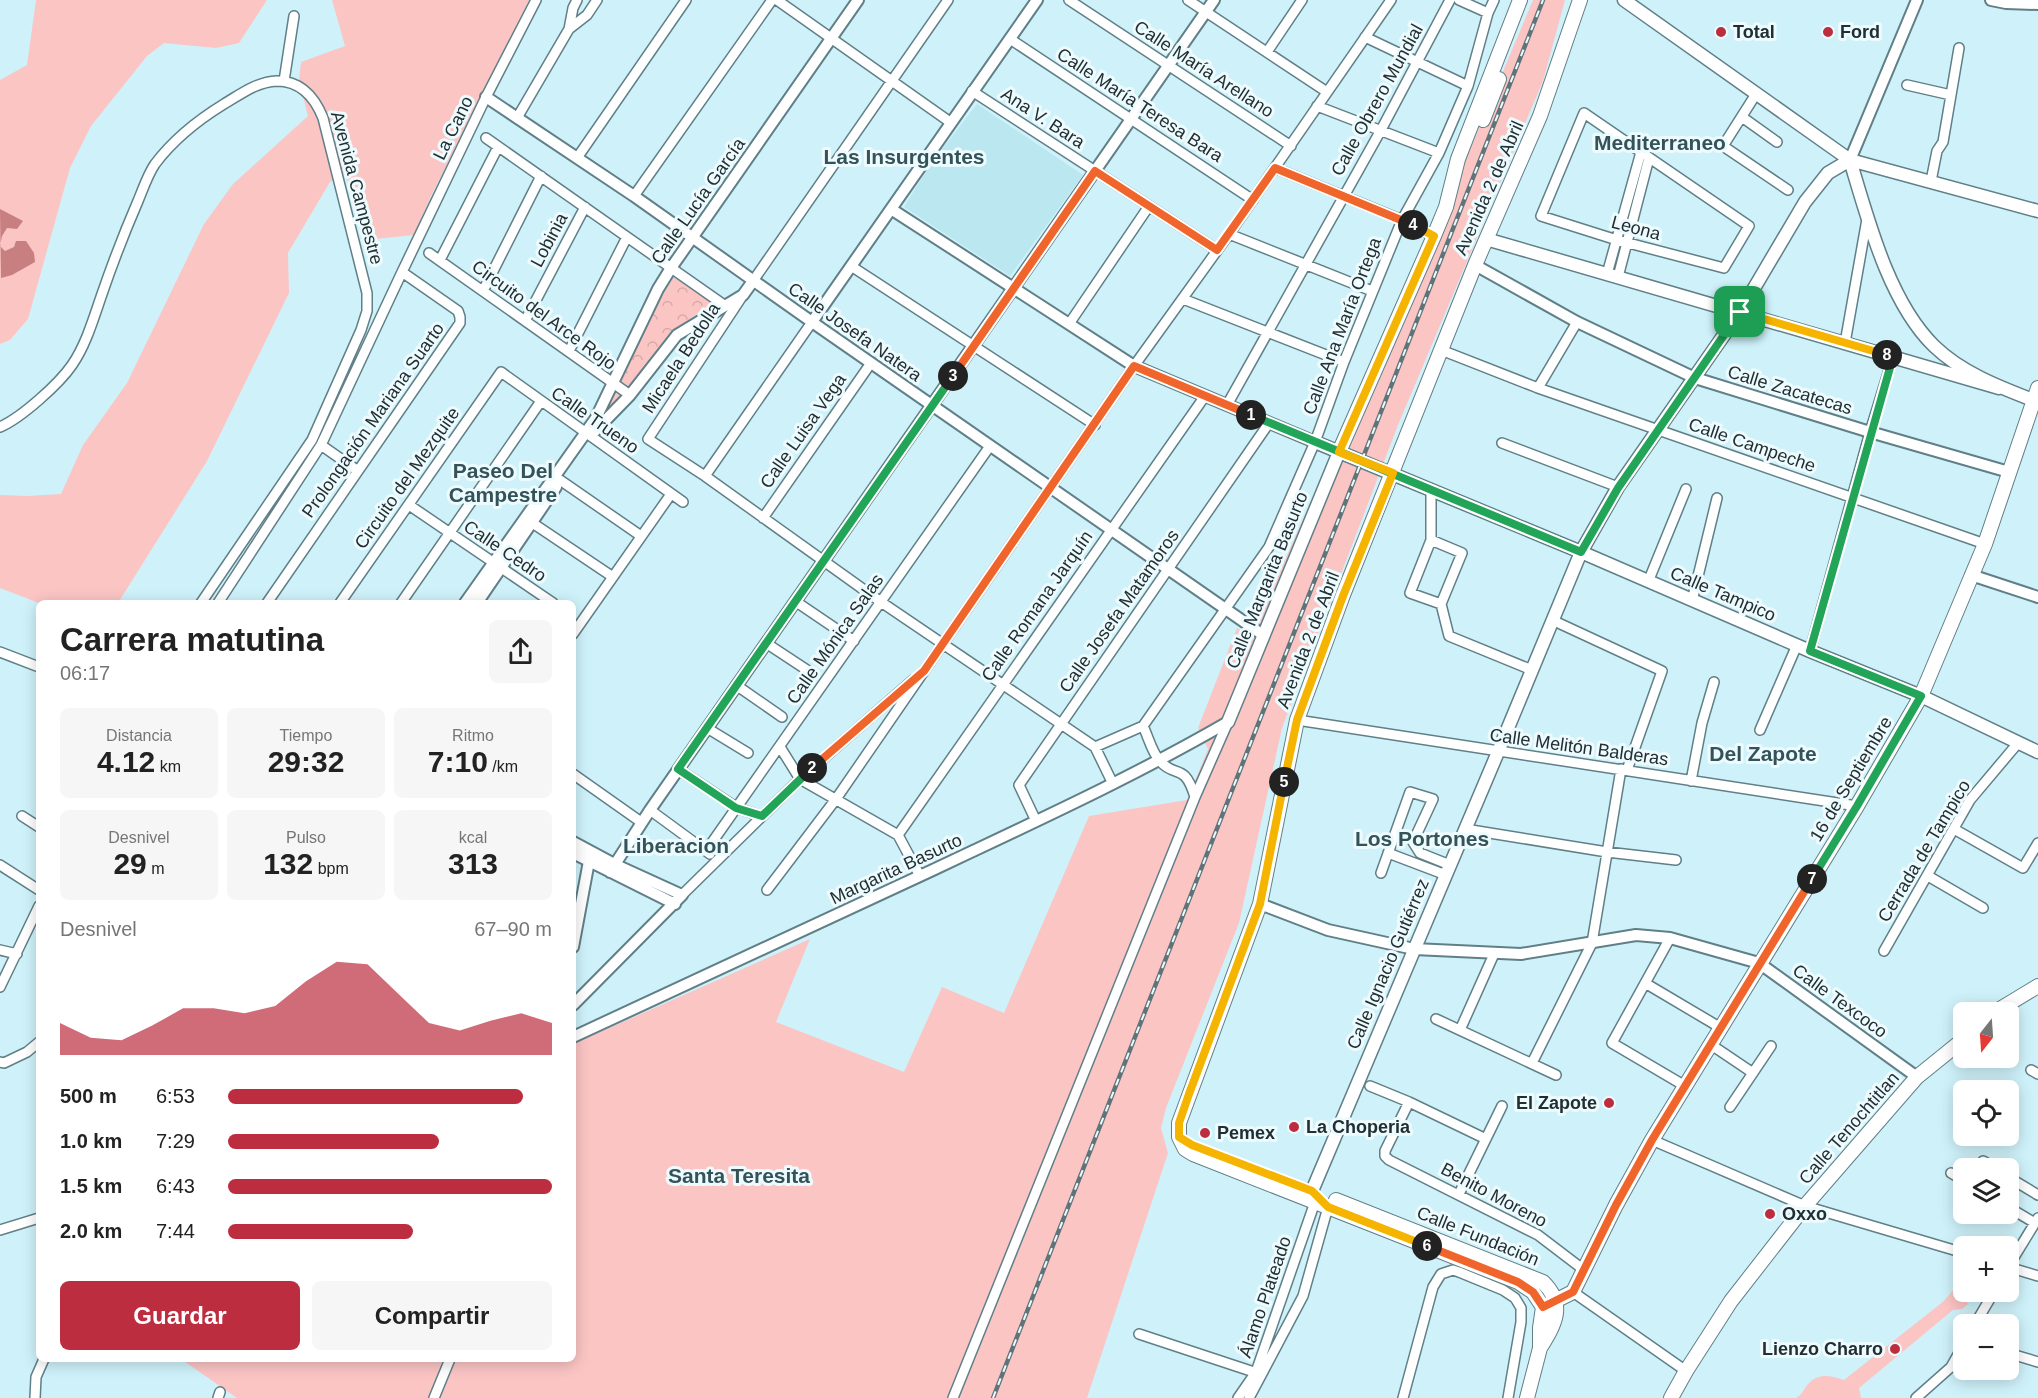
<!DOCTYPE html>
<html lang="es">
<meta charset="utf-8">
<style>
body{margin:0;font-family:Arial,sans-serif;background:#f6f6f6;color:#222;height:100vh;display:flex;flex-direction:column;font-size:22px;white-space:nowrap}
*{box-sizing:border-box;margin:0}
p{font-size:20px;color:#767676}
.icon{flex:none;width:33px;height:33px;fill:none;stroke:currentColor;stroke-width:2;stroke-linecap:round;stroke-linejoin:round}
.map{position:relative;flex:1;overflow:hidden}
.details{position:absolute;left:36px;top:600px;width:540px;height:762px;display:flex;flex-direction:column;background:#fff;border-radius:9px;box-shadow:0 3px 15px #0003}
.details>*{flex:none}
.needle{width:39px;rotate:197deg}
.controls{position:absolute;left:1953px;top:1002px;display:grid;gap:12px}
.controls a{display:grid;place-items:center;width:66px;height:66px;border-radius:9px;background:#fff;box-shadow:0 3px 15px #0003;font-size:30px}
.pin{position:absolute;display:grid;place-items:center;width:51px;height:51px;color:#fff;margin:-26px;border-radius:12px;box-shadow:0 3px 9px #0006}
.km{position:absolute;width:30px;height:30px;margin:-15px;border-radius:50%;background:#222;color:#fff;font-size:16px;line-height:30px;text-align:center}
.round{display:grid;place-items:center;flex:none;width:63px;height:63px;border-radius:9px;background:#f6f6f6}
.summary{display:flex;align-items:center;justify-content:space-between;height:102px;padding:0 24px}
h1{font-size:33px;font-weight:800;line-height:45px}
.figures{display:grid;grid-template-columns:repeat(3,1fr);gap:9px;height:102px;padding:6px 24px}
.figures div{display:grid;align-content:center;border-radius:9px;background:#f6f6f6;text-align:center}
.figures b{font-size:30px;font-weight:800}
.figures small{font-size:16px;font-weight:400}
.figures p{font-size:16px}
.chart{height:168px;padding:12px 24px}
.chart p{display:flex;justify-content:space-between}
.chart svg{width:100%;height:108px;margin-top:6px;fill:#bd2d40;opacity:.7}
.button{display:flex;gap:12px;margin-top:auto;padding:12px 24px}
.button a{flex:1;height:69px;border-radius:9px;background:#bd2d40;color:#fff;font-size:24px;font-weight:800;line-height:69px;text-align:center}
.button a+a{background:#f6f6f6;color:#222}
ul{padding:0 24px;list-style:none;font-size:20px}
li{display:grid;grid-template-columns:96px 72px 1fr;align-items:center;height:45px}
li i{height:15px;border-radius:8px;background:#bd2d40}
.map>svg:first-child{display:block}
.built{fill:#bbe7f1}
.green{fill:#fbc5c4}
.forest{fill:url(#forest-crowns)}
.water{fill:#c77f80}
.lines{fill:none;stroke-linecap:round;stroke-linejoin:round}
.minor-casing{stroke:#607f87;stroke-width:12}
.tertiary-casing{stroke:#607f87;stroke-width:14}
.secondary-casing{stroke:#607f87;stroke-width:15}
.primary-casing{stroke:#607f87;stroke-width:16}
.minor{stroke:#fff;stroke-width:9}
.tertiary{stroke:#fff;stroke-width:10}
.secondary{stroke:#fff;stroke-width:12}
.primary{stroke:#fff;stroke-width:14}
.rail-casing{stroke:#5f7479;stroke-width:4.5}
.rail{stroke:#edfbfe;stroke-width:2;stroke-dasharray:7;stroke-linecap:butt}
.split-1-casing{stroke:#fff;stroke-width:12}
.split-2-casing{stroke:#fff;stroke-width:12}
.split-3-casing{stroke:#fff;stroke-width:12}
.split-4-casing{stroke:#fff;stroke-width:12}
.split-5-casing{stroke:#fff;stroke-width:12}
.split-6-casing{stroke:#fff;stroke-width:12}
.split-7-casing{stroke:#fff;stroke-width:12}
.split-8-casing{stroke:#fff;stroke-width:12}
.split-9-casing{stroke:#fff;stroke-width:12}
.split-1{stroke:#22a559;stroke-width:8}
.split-2{stroke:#f0652b;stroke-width:8}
.split-3{stroke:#22a559;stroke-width:8}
.split-4{stroke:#f0652b;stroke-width:8}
.split-5{stroke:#f5b400;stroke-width:8}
.split-6{stroke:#f5b400;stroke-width:8}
.split-7{stroke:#f0652b;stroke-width:8}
.split-8{stroke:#22a559;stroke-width:8}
.split-9{stroke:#f5b400;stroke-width:8}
.poi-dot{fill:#bd2d40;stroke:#edfbfe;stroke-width:2}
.labels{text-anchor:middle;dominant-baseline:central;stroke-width:6;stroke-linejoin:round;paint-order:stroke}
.poi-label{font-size:18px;font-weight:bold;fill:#222f32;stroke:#edfbfe;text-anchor:start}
.street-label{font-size:18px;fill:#222f32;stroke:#edfbfe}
.quarter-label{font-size:21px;font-weight:bold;fill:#345359;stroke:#edfbfe}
</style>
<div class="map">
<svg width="2038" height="1398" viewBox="0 0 2038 1398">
<defs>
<pattern id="forest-crowns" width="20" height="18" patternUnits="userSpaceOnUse" patternTransform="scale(1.5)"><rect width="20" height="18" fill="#fbc5c4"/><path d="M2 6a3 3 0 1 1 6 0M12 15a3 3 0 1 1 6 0" fill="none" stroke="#d7aaa9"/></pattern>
</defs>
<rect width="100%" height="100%" fill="#cff2fa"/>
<path class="built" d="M977,104L1083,175L1010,276L904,207L929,166Z"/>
<path class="green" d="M36,0H267L239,43L216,48L164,43L147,56L91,126L70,168L28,319L10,340L0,344V80L27,65Z
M332,0H529L432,194L414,235L366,240L345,172L330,182L288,253L289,293L207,461L118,603H39L0,588V495L27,496L61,494L83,445L127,383L204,224L233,184L308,116L299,81L301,62L345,46Z
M1533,0H1565L1543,81L1398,425L1282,728L1239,923L1166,1108L1161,1128L1168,1153L1087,1398H237L181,1359H573V1044L810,939L776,1022L904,1072L942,987L1004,1013L1089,816L1187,800L1208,749L1198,728L1237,628L1251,637L1330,458L1352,443L1461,171Z
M1958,1284L1964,1298L1968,1304L1962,1309L1953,1310L1859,1388L1861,1398H1796C1802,1395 1803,1390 1808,1384C1819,1372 1832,1376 1844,1380L1944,1301Z"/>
<path class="forest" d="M675,275L712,303L677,328L634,386L602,415L656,306Z"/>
<path class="water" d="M0,209L23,221L17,229L7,228L2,236L0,246L5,251L14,247L16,241H26L34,253L35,262L12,275L1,278Z"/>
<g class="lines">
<defs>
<path id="minor" d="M777,0L950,122
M1069,0L1291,146
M1188,0L1327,92
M1459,0L1488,13
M569,29L587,15L597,0
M1365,37L1468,86
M1010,39L1253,200
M1267,52L1302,0
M284,81L294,16
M1907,85L1951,95
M972,91L1217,250
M1756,94L1723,146L1788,190
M1317,106L1439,153
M1584,113L1749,226L1724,268L1617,240L1541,216Z
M1742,117L1777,142
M517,118L569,29L573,8L577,0
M486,138L724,305
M577,158L686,0
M1275,168L1402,220L1434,236
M1931,181L1937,151L1943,142L1959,48
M634,196L772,0
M1229,234L1372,291
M429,253L630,395
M440,260L498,147
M851,266L1095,425
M1607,274L1641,152
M1618,277L1649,158
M753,281L948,0
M483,291L541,176
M741,298L648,439L705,476L881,602L1095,747L1113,784
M1183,299L1344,362
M525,321L585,207
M1069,324L1149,206
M1845,343L1867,219
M1441,350L1538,388L1985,544
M569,351L627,237
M1538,388L1577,322
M1227,405L1381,130L1450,0
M0,427C21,418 59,384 72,365C86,345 94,317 102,294C113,262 125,231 138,201C143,189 148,174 155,164C173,140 198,120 224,104C241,94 256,82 277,81C301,81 315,98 323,118L367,293V311L361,330L312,440L201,603
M1502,443L1618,487
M321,445L358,471
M705,476L812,322
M560,480L641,536
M1431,489V540L1410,593L1441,604
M409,505L553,603
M763,518L871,363
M531,522L613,577
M1431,540L1462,553L1441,604L1449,636L1532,670
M1648,582L1686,489
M795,601L854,641
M1692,601L1717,498
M218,603L321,445L402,272L486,97L536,0
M267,603L460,323V317L458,311L402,272
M340,603L501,372L683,502
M401,603L541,401
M1552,620L1662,671L1627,770
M573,634L671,494
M766,643L810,672
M1810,651L1870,432L1893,357
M0,652L39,667
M736,685L782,717
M1297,720L1857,806
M1143,726C1148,736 1152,753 1160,761C1175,779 1184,761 1195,797
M707,728L748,753
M1760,730L1797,645
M780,747L800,779L898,835L920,876
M1095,747L1143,726L1269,547L1315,442L1344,362L1402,220L1439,153L1468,86L1488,13L1494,0
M678,769L737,808L761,816
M573,774L641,822
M1691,781L1702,723L1714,682
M650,810L710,854
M22,816L39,827
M1036,821L1019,785L1269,423
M1465,829L1607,852L1676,860
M1954,829L2023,868L2038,843
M898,835L1205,396
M706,851L990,446
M1388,853L1446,875
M0,865L39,890
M1381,873L1410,792L1433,799L1413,842L1420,853L1450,865
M1928,876L1983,908
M767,890L836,799L1134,366L1229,234L1391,0
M682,895L800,779L913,680
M1670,938L1612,1043L1685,1086
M0,950L17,954
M1884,951L1970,800L2018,743
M1645,983L1721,1028
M0,987L39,906
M1436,1019L1556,1075
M1460,1030L1494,954
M1710,1044L1753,1073
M0,1062L4,1063L27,1052L39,1042
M1532,1063L1592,943L1621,769
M2031,1070L2038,1074
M1370,1086L1409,1102L1486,1139
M1409,1102L1385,1151V1156L1389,1160L1538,1235L1584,1270
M1730,1107L1771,1046
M1652,1140L1805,1206L1964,1253
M1983,1161L1995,1168
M1951,1173L1964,1181
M2008,1177L2038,1195
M1459,1194L1502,1106
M2008,1207L2035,1223
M0,1230L39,1218
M2008,1267L2038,1218
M2008,1267L2038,1276
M1573,1292L1686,1371
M1975,1324L1994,1292
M1139,1334L1260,1374
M2008,1353L2038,1362
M35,1398L36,1377L44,1359
M218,1398L220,1392
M434,1398L450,1359
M953,1398L1195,797L1228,722
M1238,1398L1256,1372L1315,1202
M1249,1398L1303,1296L1328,1207
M1403,1398L1433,1287L1441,1274L1453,1270L1459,1272L1503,1290L1515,1298L1521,1308V1322L1508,1398
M1916,1398L1951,1367L1964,1344"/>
<path id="tertiary" d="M1991,0L2006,3L2038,4
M486,97L634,196L812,322L1263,635
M1850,160L1917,0
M891,209L1134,366L1315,442
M1475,265L1577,322L1695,378L1870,432L2009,472
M812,322L1037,0
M594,432L630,395L677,335L743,295L753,281
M1971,575L2038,597
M465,603L596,418L658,289L671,268L858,0
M477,603L556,487
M573,842L614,864L682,895L573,1005
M573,853L675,904
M610,872L650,810L1214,0
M1260,904L1328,930L1414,949L1521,954L1636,935L1670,938L1759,963L1917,1077
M573,947L589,861
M573,1037C706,975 840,914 973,851C1060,810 1145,770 1228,722"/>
<path id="secondary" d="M1624,0L1850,160L2038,211
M1850,160C1868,220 1889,302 1934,346C1963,374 2002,388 2038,402
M1486,239L1999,388
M1315,442L1581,552L1810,651L1921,696L2038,752
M1228,722L1339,452
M1312,1191L1498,752L1581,552L1618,487L1740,312L1805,202L1828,173L1850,160"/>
<path id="primary" d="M2033,0L2038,1
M1483,120L1499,79
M1339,452L1434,236L1446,207L1458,159L1520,0
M1995,1012L2038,986
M1336,1200L1543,1282C1566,1305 1555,1324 1540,1348
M1543,1307L1573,1292L1616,1205L1652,1140L1857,806L1921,696L1985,544L2038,388
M1527,1398L1540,1348V1328L1543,1307L1533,1292L1518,1282L1193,1154L1185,1149L1179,1137V1123L1260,904L1297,720L1343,595L1475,265L1540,116L1580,0
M1671,1398L1686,1371L1731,1301L1805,1206L1917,1077L1964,1039"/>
</defs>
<use href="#minor" class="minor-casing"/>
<use href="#tertiary" class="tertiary-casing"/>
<use href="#secondary" class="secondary-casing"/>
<use href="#primary" class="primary-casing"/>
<use href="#minor" class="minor"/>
<use href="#tertiary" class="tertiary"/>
<use href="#secondary" class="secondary"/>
<use href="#primary" class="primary"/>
<defs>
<path id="rail" d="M993,1398L1543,0"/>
</defs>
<use href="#rail" class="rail-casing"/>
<use href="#rail" class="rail"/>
</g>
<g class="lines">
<defs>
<path id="split-1" d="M1251,415L1581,552L1618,488L1740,312"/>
<path id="split-2" d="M812,768L924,671L1134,366L1251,415"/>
<path id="split-3" d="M812,768L762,816L736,808L678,769L953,376"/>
<path id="split-4" d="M953,376L1095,171L1217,250L1275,168L1413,225"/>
<path id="split-5" d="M1284,782L1297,720L1343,596L1393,473L1339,452L1434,236L1413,225"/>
<path id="split-6" d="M1284,782L1260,904L1189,1094L1179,1123V1137L1192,1145L1312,1191L1328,1207L1427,1246"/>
<path id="split-7" d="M1427,1246L1518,1282L1533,1292L1543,1307L1573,1292L1616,1205L1652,1140L1812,879"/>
<path id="split-8" d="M1812,879L1857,806L1921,696L1810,651L1893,357L1887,355"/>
<path id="split-9" d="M1740,312L1887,355"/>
</defs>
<use href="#split-1" class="split-1-casing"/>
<use href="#split-2" class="split-2-casing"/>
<use href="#split-3" class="split-3-casing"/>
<use href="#split-4" class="split-4-casing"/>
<use href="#split-5" class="split-5-casing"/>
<use href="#split-6" class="split-6-casing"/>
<use href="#split-7" class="split-7-casing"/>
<use href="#split-8" class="split-8-casing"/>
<use href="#split-9" class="split-9-casing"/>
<use href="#split-1" class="split-1"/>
<use href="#split-2" class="split-2"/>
<use href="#split-3" class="split-3"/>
<use href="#split-4" class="split-4"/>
<use href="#split-5" class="split-5"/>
<use href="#split-6" class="split-6"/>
<use href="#split-7" class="split-7"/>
<use href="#split-8" class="split-8"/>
<use href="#split-9" class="split-9"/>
</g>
<g class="poi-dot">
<circle cx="1721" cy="32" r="6"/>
<circle cx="1828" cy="32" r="6"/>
<circle cx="1609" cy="1103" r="6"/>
<circle cx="1294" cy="1127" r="6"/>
<circle cx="1205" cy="1133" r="6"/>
<circle cx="1770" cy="1214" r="6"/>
<circle cx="1895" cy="1349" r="6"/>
</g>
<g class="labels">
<g class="poi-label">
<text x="1733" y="32">Total</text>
<text x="1840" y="32">Ford</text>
<text x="1597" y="1103" text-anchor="end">El Zapote</text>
<text x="1306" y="1127">La Choperia</text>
<text x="1217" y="1133">Pemex</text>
<text x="1782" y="1214">Oxxo</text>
<text x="1883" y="1349" text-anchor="end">Lienzo Charro</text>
</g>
<g class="street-label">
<text transform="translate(1204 69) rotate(33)">Calle María Arellano</text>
<text transform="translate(1377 100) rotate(-61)">Calle Obrero Mundial</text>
<text transform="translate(1140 105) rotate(33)">Calle María Teresa Bara</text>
<text transform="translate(1043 118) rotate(33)">Ana V. Bara</text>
<text transform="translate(453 128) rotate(-64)">La Cano</text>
<text transform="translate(357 188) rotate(75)">Avenida Campestre</text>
<text transform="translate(1489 188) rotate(-66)">Avenida 2 de Abril</text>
<text transform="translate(698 201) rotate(-55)">Calle Lucía García</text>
<text transform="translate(1636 228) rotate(15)">Leona</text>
<text transform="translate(549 240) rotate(-62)">Lobinia</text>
<text transform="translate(544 315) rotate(36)">Circuito del Arce Rojo</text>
<text transform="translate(1342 326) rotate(-69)">Calle Ana María Ortega</text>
<text transform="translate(855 332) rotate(35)">Calle Josefa Natera</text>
<text transform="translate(681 358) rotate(-57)">Micaela Bedolla</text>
<text transform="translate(1790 390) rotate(17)">Calle Zacatecas</text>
<text transform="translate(373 420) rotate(-55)">Prolongación Mariana Suarto</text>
<text transform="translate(595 420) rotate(35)">Calle Trueno</text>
<text transform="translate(803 431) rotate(-55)">Calle Luisa Vega</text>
<text transform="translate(1752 445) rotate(19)">Calle Campeche</text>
<text transform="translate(407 478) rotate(-55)">Circuito del Mezquite</text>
<text transform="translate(505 551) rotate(34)">Calle Cedro</text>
<text transform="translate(1267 580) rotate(-68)">Calle Margarita Basurto</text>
<text transform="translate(1723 594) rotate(23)">Calle Tampico</text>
<text transform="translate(1037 606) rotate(-55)">Calle Romana Jarquín</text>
<text transform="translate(1119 611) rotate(-55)">Calle Josefa Matamoros</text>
<text transform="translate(835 639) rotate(-55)">Calle Mónica Salas</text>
<text transform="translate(1308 640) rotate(-69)">Avenida 2 de Abril</text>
<text transform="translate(1579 747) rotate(8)">Calle Melitón Balderas</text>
<text transform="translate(1851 779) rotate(-59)">16 de Septiembre</text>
<text transform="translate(1924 851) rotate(-59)">Cerrada de Tampico</text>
<text transform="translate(896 869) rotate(-25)">Margarita Basurto</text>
<text transform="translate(1388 964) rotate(-67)">Calle Ignacio Gutiérrez</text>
<text transform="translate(1840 1001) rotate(36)">Calle Texcoco</text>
<text transform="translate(1849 1128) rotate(-49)">Calle Tenochtitlan</text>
<text transform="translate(1494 1195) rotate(28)">Benito Moreno</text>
<text transform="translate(1478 1236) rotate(22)">Calle Fundación</text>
<text transform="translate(1265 1297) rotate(-71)">Álamo Plateado</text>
</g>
<g class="quarter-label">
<text x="1660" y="142">Mediterraneo</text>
<text x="904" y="156">Las Insurgentes</text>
<text x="503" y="470">Paseo Del<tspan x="503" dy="24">Campestre</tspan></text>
<text x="1763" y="753">Del Zapote</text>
<text x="1422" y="838">Los Portones</text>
<text x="676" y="845">Liberacion</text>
<text x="739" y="1175">Santa Teresita</text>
</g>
</g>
</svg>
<div class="controls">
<a><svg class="needle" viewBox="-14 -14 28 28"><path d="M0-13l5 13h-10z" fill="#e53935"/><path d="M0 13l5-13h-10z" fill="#767676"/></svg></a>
<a><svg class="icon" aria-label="locate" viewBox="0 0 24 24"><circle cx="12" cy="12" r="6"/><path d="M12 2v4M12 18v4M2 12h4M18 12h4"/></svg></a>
<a><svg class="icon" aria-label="layers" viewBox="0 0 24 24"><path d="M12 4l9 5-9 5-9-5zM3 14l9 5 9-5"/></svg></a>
<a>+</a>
<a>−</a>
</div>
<div class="pin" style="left:1740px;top:312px;background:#1e9e55"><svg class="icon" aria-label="arrive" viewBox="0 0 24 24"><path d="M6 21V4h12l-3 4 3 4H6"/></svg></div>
<b class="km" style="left:1251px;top:415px">1</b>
<b class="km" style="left:812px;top:768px">2</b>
<b class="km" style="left:953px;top:376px">3</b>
<b class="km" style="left:1413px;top:225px">4</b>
<b class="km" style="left:1284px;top:782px">5</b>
<b class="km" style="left:1427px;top:1246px">6</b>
<b class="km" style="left:1812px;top:879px">7</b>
<b class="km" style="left:1887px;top:355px">8</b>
<section class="details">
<div class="summary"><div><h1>Carrera matutina</h1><p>06:17</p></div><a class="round"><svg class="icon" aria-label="share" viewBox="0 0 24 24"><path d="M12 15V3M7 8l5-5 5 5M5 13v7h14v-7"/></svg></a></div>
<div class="figures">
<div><p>Distancia</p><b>4.12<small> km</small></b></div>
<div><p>Tiempo</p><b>29:32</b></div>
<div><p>Ritmo</p><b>7:10<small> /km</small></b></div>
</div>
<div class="figures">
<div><p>Desnivel</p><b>29<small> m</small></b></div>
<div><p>Pulso</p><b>132<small> bpm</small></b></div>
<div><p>kcal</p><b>313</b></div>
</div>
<div class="chart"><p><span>Desnivel</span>67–90 m</p>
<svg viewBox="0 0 160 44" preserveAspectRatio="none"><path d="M0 44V31L10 37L20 38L30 32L40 25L50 25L60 27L70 24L80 14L90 6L100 7L110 19L120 31L130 34L140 30L150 27L160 31V44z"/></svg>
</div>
<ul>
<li><b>500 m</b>6:53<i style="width:91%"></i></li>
<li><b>1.0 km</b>7:29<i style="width:65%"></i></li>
<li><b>1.5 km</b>6:43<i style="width:100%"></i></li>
<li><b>2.0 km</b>7:44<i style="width:57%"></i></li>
</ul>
<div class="button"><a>Guardar</a><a>Compartir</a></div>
</section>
</div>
